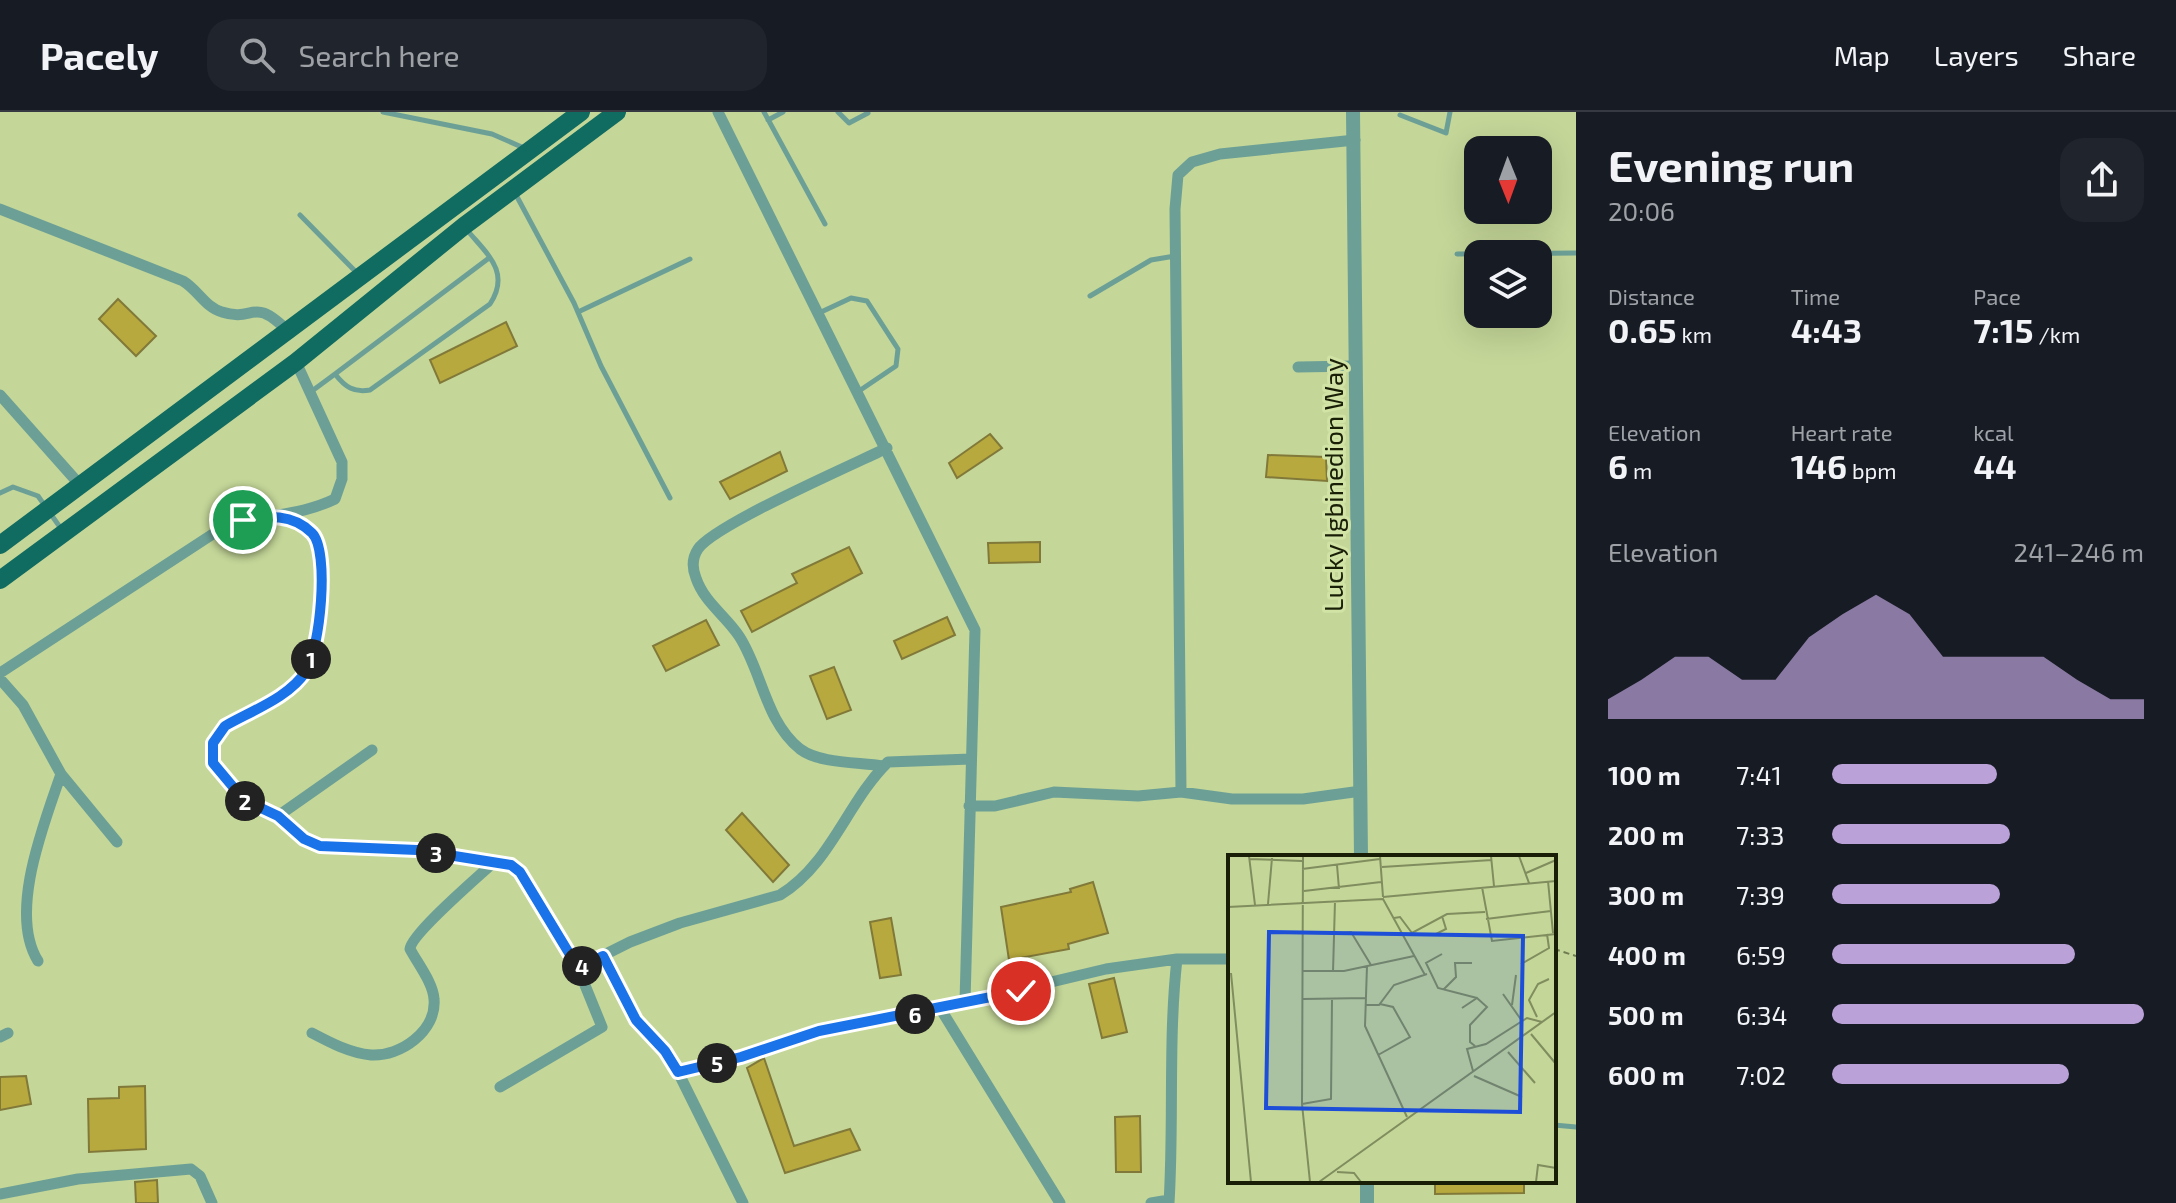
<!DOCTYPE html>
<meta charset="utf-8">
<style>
body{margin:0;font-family:"Exo 2",sans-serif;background:#20242c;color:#f1f3f6;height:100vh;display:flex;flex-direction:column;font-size:30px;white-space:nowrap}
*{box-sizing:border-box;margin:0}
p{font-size:26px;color:#9ea1a6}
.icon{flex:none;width:44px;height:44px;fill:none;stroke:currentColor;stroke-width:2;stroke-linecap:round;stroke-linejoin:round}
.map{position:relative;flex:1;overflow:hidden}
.sheet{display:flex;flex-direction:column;background:#171b24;width:600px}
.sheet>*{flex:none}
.needle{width:52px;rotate:179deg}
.buttons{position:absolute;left:1464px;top:24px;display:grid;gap:16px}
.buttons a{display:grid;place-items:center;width:88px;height:88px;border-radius:16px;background:#171b24;box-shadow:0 8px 32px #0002;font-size:40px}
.pin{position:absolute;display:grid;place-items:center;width:68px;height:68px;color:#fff;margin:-34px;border:4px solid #fff;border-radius:50%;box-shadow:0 2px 8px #0007}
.km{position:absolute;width:40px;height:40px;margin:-20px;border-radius:50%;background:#222;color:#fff;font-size:22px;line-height:40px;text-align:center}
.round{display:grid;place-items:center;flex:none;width:84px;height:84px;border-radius:24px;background:#20242c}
.overview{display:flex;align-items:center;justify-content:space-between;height:136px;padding:0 32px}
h1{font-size:44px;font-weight:700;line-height:60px}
.figures{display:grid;grid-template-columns:repeat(3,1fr);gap:12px;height:136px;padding:8px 32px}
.figures div{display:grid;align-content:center}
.figures b{font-size:34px;font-weight:700}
.figures small{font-size:22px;font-weight:400}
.figures p{font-size:22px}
.chart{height:224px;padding:16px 32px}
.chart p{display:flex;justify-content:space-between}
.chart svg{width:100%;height:144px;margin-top:8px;fill:#baa2d9;opacity:.7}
ul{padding:0 32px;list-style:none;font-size:26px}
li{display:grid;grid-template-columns:128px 96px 1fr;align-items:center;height:60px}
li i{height:20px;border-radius:10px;background:#baa2d9}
header{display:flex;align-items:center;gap:48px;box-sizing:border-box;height:112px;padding:0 40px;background:#171b24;border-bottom:2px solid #363941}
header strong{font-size:38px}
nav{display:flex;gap:44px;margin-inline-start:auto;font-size:28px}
.search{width:560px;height:72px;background:#20242c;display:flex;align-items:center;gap:20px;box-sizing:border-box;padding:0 28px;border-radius:24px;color:#9ea1a6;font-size:30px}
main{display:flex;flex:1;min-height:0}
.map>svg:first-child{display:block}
.building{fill:#b7a93e;stroke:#817939;stroke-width:2}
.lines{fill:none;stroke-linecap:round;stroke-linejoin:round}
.path{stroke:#6f7b50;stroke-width:2;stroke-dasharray:6 4;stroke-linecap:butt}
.service{stroke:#6ca096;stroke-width:5}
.minor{stroke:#6ca096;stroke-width:11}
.tertiary{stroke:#6ca096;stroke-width:14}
.trunk{stroke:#106b60;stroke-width:18}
.route-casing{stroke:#fff;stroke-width:16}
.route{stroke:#1a73e8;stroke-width:10}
.labels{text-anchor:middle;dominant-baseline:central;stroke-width:6;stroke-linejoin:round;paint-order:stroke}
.street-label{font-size:26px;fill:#191f07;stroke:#d1e3a5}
.inset-road{fill:none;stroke:#808d5e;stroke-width:2}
.view{fill:#1d4ed8;fill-opacity:0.15;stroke:#1d4ed8;stroke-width:4}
.inset-edge{fill:none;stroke:#191f07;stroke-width:4}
</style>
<header>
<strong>Pacely</strong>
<div class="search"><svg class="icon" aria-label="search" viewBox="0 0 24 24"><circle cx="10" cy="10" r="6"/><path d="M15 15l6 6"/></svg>Search here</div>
<nav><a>Map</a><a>Layers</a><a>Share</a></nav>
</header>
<main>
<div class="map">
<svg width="1576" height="1091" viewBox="0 0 1576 1091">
<rect width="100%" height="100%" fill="#c4d698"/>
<path class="building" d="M118,187L156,224L136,244L99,207Z
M506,210L517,234L440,271L430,248Z
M990,322L1002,336L957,366L949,351Z
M780,340L787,359L730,387L720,370Z
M1268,343L1326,345L1327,369L1266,365Z
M1040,430V450L989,451L988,431Z
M849,435L862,461L752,520L741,499L797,471L792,462Z
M947,505L955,523L902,547L894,529Z
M706,508L719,533L666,559L653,534Z
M834,555L851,598L827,607L810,564Z
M742,701L789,753L773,770L726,718Z
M1093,770L1108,821L1068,832L1069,837L1009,848L1001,795L1071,780L1070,777Z
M891,806L901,863L880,866L870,810Z
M1114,866L1127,920L1102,926L1089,872Z
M764,946L794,1034L850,1017L860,1038L785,1061L747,956Z
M26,964L31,992L0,998V965Z
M145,974L146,1037L89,1040L88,987L119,986V975Z
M1140,1004L1141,1060H1116L1115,1005Z
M157,1068L158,1091H136L135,1070Z
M1435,1069H1524V1081L1435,1082Z"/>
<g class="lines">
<path class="path" d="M1554,837L1576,844"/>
<path class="service" d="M383,0L492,22L524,36
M764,0L825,112
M838,0L849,11L868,1
M1400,3L1446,21L1450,0
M768,8L783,0
M515,81L574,191L601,254L670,386
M300,103L357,161
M1457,142L1576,141
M1090,184L1151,148L1175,144
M578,200L690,147
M819,201L851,186L867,189L898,237L896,254L859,279
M335,262L489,146
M312,279L335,262C345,275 354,281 370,278L490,192C511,160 487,142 467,118
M0,381L13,375L38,384L62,418
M1554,1013L1576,1015"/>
<path class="minor" d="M718,0L975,518L965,890
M0,97L183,169C198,178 206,196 222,200C256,211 251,182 290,221
M1298,255L1356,254
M0,283L80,373
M287,405L311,420L319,431C320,476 330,538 294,573C276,590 246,601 225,614L213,631V651L244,688L278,704L372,638
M0,561L219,418C258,401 296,406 335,387L342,367V350L296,250
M0,567L23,593L61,662L117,730
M883,654C859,650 820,652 800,637C765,609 762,559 739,524C726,504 704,490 696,466C692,456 692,446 698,437C714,413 852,353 887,336
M1181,680L1175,97L1178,63L1192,50L1220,42L1355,28
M969,694H995L1054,680L1138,684L1181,680L1232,687H1303L1361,679
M278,704L304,727L320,734L417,738L511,753L520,760L578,856L602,915L500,975
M603,844L636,908L665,939L678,960L743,1091
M38,849C8,801 44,712 61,662
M578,856L630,830L680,811L780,783C831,752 847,690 888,650L971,647
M940,896L1060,1091
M312,921C331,931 350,941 371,943C400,945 437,919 434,887C433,871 418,852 410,837C411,822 478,765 494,750
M0,925L8,921
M678,960L741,945L819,919L913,903L1106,857L1177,847H1230
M0,1082L78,1067L191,1057L200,1064L212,1091
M1151,1091L1169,1088
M1169,1091C1174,1009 1168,928 1177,847"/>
<path class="tertiary" d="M1353,0L1361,745
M1367,1069V1091"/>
<path class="trunk" d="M0,433L581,0
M0,468L296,250L464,114L617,0"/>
</g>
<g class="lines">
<defs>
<path id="route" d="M243,408C268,404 292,401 312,421C330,439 320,537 306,559C290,585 251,599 225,614L213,631V651L244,688L278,704L304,727L320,734L417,738L511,753L520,760L578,856L603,844L636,908L665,939L678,960L741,945L819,919L1021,879"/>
</defs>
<use href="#route" class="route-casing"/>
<use href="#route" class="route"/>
</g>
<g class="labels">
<g class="street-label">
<text transform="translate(1332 373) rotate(-90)">Lucky Igbinedion Way</text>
</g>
</g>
<g transform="translate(1228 743)">
<rect width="328" height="328" fill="#c4d698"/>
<path class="inset-road" d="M21,1L27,50M75,1L74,249L82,327M152,1L155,42M263,1L266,31M291,1L301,28M21,4L74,6M109,10L111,34M154,12L264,5M74,14L152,4M298,18L328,5M320,26L325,78M254,32L264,86L328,79M76,36L153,27M155,42L328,26M40,49L44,3M0,52L155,44L197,120M166,63L172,62L184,78L219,59L257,57M258,64L323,56M107,79L123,77L143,110M208,79L218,74L214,61M214,99L198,108L210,133L249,143M293,109L321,93L319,79M139,111L137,171L179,262M75,116H116L186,101M105,117L107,46M3,118L23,327M215,135L228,122L227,108H244M275,139L294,166M75,144L138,143M137,150H151L166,130L199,119M284,150L288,120M234,153L249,143L259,152L242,170V187L247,191M309,162L301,145L310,129L321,124M303,179L328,209M280,197L307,228M150,200L182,182L165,152L152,149M245,216L239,194L258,189L299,163L314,167M246,221L294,242M74,249L103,244L104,144M109,317L126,318L133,327M91,327L328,157M308,327L310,310L328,313"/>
<path class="view" d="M41,77L295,81L292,257L38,253Z"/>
<rect width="328" height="328" class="inset-edge"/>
</g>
</svg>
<div class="buttons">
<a><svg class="needle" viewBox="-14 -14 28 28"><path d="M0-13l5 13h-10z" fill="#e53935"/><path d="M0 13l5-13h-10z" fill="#9ea1a6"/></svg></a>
<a><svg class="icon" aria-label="layers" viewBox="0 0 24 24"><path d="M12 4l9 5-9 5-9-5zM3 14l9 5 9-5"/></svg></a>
</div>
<div class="pin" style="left:243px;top:408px;background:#1e9e55"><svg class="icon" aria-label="arrive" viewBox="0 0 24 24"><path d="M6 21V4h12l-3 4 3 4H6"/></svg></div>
<div class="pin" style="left:1021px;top:879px;background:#d93025"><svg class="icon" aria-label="check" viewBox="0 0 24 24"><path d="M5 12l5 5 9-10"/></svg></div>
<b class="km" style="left:311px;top:547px">1</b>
<b class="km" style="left:245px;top:689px">2</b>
<b class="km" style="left:436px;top:741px">3</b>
<b class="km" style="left:582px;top:854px">4</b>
<b class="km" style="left:717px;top:951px">5</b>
<b class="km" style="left:915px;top:902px">6</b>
</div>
<section class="sheet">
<div class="overview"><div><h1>Evening run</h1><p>20:06</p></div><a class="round"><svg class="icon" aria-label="share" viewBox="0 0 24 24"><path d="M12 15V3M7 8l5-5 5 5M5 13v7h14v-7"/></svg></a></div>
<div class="figures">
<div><p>Distance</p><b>0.65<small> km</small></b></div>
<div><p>Time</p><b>4:43</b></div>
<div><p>Pace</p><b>7:15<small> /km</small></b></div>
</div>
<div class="figures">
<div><p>Elevation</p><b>6<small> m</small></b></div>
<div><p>Heart rate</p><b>146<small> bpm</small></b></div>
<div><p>kcal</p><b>44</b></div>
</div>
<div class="chart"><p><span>Elevation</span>241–246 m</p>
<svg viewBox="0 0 160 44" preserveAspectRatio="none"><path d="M0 44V38L10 32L20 25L30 25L40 32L50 32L60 19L70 12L80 6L90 12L100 25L110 25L120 25L130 25L140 32L150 38L160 38V44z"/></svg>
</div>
<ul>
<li><b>100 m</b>7:41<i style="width:53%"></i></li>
<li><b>200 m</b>7:33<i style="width:57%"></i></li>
<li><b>300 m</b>7:39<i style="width:54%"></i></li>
<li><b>400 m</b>6:59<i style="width:78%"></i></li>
<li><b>500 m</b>6:34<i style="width:100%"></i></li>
<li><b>600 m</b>7:02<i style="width:76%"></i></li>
</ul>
</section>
</main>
